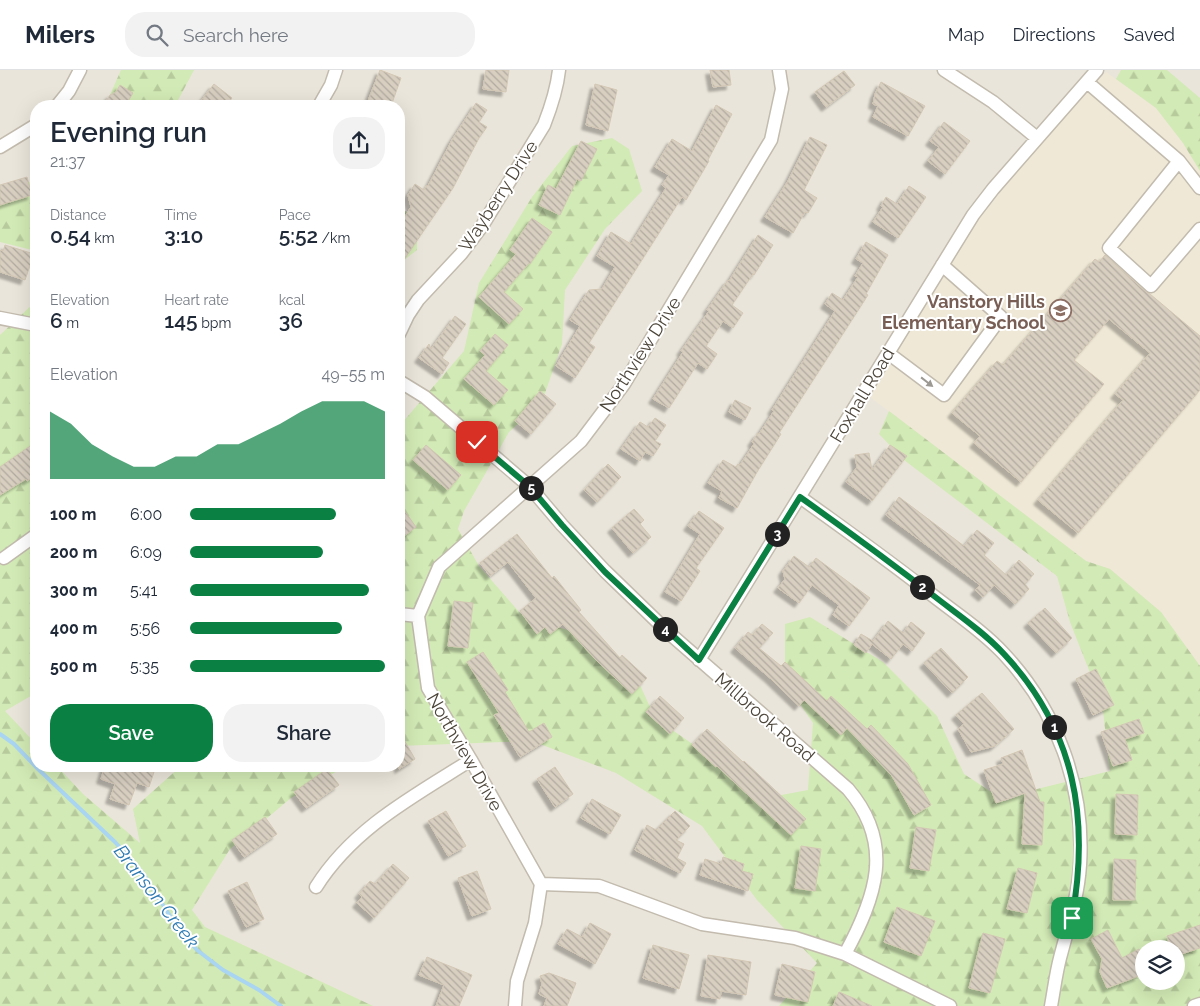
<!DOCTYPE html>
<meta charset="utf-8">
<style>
body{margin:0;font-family:Raleway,sans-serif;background:#f2f2f3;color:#1f2937;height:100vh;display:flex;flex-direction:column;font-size:19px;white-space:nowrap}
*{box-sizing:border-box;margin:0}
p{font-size:16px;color:#747a83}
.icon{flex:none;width:28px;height:28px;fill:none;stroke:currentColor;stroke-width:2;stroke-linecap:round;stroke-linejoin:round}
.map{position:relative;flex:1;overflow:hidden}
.panel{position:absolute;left:30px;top:30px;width:375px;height:672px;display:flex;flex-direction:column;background:#fff;border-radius:20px;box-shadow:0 5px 20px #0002}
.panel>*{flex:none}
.controls{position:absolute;left:1135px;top:870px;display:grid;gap:10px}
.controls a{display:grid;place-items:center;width:50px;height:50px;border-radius:50%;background:#fff;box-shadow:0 5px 20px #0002;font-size:25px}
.pin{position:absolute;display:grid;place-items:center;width:42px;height:42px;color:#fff;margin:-21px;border-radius:10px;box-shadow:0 2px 8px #0006}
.km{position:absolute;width:25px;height:25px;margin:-12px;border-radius:50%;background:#222;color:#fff;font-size:14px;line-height:25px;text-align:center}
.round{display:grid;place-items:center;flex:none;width:52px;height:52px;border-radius:20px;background:#f2f2f3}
.headline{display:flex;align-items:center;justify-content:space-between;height:85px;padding:0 20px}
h1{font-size:28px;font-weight:600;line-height:38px}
.stats{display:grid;grid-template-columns:repeat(3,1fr);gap:8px;height:85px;padding:5px 20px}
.stats div{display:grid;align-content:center}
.stats b{font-size:21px;font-weight:600}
.stats small{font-size:14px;font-weight:400}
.stats p{font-size:14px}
.chart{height:140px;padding:10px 20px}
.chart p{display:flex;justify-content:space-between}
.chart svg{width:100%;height:90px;margin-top:5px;fill:#0b8043;opacity:.7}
.action{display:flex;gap:10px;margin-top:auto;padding:10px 20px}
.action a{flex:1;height:58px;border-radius:20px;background:#0b8043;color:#fff;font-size:20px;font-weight:600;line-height:58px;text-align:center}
.action a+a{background:#f2f2f3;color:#1f2937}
ul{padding:0 20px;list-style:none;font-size:16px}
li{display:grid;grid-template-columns:80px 60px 1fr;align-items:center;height:38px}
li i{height:12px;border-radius:6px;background:#0b8043}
header{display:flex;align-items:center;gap:30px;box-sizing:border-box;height:70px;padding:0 25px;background:#fff;border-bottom:1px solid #e0e1e3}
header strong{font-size:24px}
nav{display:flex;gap:28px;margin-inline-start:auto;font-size:18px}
.search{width:350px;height:45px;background:#f2f2f3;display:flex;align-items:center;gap:12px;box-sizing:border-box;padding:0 18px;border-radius:20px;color:#747a83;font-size:19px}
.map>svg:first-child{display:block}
.residential{fill:#eae5da;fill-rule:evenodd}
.education{fill:#efe8d6}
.forest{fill:url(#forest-firs);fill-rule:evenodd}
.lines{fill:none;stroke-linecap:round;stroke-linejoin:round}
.stream{stroke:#a9d4f2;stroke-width:4}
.building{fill:url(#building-back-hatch);stroke:#d3c7b4;filter:url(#shadow)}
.minor-casing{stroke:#c2bbae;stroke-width:15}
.minor{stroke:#fff;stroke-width:12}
.oneway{fill:#9c9892}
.route-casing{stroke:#fff;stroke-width:10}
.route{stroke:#0b8043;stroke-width:6}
.labels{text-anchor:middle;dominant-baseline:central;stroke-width:4;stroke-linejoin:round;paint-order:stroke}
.street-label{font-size:18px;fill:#4b4439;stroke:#fff}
.education-label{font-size:18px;font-weight:bold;fill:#785e54;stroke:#fff;text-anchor:end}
.water-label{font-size:19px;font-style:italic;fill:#2e7ab2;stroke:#fff}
</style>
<header>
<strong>Milers</strong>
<div class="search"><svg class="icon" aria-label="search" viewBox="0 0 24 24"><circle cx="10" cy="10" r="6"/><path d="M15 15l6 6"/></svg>Search here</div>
<nav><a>Map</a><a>Directions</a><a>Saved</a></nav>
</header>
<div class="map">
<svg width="1200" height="936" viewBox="0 0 1200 936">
<defs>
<pattern id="forest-firs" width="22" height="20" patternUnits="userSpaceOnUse" patternTransform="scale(1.25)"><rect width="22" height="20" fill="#d2eab5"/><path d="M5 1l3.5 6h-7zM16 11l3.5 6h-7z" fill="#b6ca9c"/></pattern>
<pattern id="building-back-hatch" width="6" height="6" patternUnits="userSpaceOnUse" patternTransform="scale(1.25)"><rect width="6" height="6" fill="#d8cfc1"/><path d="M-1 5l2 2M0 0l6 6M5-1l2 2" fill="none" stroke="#b1aa9e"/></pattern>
<filter id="shadow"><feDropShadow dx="-4.5" dy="4.5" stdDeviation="1" flood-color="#0004"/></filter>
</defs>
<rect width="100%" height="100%" fill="#f6f3ec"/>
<path class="residential" d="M0,0H1200V936H301L0,734ZM36,36H399V696H36ZM1144,879H1176V911H1144Z"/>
<path class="education" d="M1106,2L1156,38L1183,73L1200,101V596L1161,542L1110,499L1086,491L870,327L974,155L1040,73Z"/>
<path class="forest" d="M121,0H194L175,36H105Z
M1121,0H1167L1200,28V101L1183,73L1156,38L1116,9Z
M612,68L629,79L642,121L605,159L565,220L562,274L542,332L509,362L464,441L458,459L479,496L521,544L587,567L630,593L655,648L720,693L776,726L808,720L813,653L785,612V554L810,547L883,592L937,646L964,704L1005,731L1037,719L1110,701L1102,633L1070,552L1057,506L904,390L879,364L889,341L1086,491L1110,499L1161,542L1200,596V936H779L817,893L757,830L702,756L616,703L532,671L399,676V354H401L464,281L479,213L532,127L572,76ZM1144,879H1176V911H1144Z
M36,111V181L0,172V117Z
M399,136L417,150V180L399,194Z
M36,231V623L5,641L36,674V696H57L83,724L140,773L133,739L181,696H346L291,728L230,779L192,840L205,857L373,936H0V265Z"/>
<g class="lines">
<path class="stream" d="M0,664L14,674L38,699L115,772L142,802L177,857L197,880L223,900L259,920L281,936"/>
</g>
<path class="building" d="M380,0L401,8L391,36H366Z
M486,0H509L506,22L483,19Z
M710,0H729L731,15L713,17Z
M844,1L855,15L826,37L815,22Z
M881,12L925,36L908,66L873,47L878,36L873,34L875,24Z
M214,14L232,28L226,36H197Z
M595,14L617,20L608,61L586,55Z
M120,15L133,23L125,36H103L110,25L116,22Z
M476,33L487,40L479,52L487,57L479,68L453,118L399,197V155L411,137L408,125L415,114L424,120L427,115L428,116L452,70Z
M716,35L732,44L708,90L709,91L686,130L682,127L589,273L595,277L575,308L556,296L580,256L570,250L589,220L602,219L615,197L597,186L611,162L631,174L666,118L662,115L669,105L655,97L672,69L692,81Z
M944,52L970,71L945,104L928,91L939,77L930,71Z
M810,67L827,75L804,120L817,128L808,143L805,142L793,163L765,147L788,111Z
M581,71L597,79L581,111L577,109L560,145L539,135L548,115L556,119Z
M27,107L32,125L0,135V115Z
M909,116L926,127L898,168L873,152L883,137L881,136L886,127L897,134Z
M532,148L552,162L530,194L529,193L504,222L523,239L509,254L479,227L516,184L510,180Z
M758,165L773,175L754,205L753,204L732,235L743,243L733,258L723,251L706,276L717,284L707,299L698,293L669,338L653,329L683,282L681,281L709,241L707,240L728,210L729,211Z
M866,172L888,185L866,224L868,225L779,363L781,364L757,402L737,438L719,428L722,421L708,413L723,390L736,397L738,394L740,395L754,374L752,372L758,363L759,364L774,341L772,340L835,241L825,234L832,223L843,230L858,207L855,206L863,193L856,189Z
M5,175L34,184L25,210L0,202V180L3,181Z
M1105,185L1146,222L1150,224L1200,266V320L1078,463L1038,430L1123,330L1115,324L1150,283L1109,249L1074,290L1104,314L1021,412L974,373L980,366L952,343L997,291L1003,295L1095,189L1099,192Z
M455,246L466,254L442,288L449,293L442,304L419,288L429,274L431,279Z
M495,264L508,275L486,301L508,320L494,335L464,309L485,285L480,281Z
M540,321L556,334L531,364L515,351Z
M735,330L751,338L745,350L729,342Z
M655,348L666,355L655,371L661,374L653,386L645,382L640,391L621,379L640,352L648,357Z
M36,372V405L27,411L26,409L0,425V397Z
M426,375L461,405L448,420L413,390Z
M890,375L907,386L872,431L846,412L857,397L855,385L869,383L872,400Z
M608,394L621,407L597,432L584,420Z
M899,427L964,476L977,460L994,473L984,485L1006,505L1019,490L1034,504L1025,514L1029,519L1015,534L994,515L983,527L975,520L980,515L886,445Z
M399,433L416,457L399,470Z
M634,439L644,450L640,454L651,467L633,483L612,458Z
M699,441L724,458L696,498L700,501L681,531L665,522L700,464L688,456Z
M517,464L552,508L554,506L581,540L579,542L620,588L622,585L647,608L632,624L596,590L563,554L550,564L545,557L537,564L520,541L536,528L508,492L490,506L480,493Z
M794,486L809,497L816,488L870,528L849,556L833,545L839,535L812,515L799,533L778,518L785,509L783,501Z
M454,531L473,533L468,578L448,576Z
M1045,538L1072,568L1056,583L1028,553Z
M888,551L903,563L911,552L925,563L912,581L903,574L891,589L872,574L866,583L854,575L861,564L873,571Z
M762,554L773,563L759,578L781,596L785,592L827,631L831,626L867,659L871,655L908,694L931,735L914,745L892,706L847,658L841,665L804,630L799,636L770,608L735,578L748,562L752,565Z
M941,578L968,607L952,623L924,593Z
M483,582L508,620L505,622L529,662L544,653L552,667L520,687L494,645L499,643L467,592Z
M1096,599L1114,635L1093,645L1076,609Z
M982,623L1014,659L995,676L971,682L958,659L964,654L956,645Z
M660,626L684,648L670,664L646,642Z
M1139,649L1144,663L1125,669L1132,690L1113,696L1101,662Z
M707,659L743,692L744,691L806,749L791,765L717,696L716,697L692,675Z
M399,661L415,689L399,699Z
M1022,680L1040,732H1044L1042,775L1022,774L1025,723L996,733L984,700L1003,694L1001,688Z
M105,696H156L149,717L137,713L129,735L110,729L115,714L101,709Z
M555,697L573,724L555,737L537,709Z
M327,699L339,715L306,738L294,722Z
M1116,724L1138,725L1137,765L1115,764Z
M592,729L621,745L610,764L581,748Z
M446,741L466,776L448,786L428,751Z
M675,741L690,756L676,770L684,774L677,788L686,793L680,803L635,780L647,755L656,760Z
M265,747L277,764L244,787L232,770Z
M916,757L936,760L929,801L910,798Z
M801,776L821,779L815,821L795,818Z
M723,787L744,794L742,801L753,804L748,821L700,805L705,789L721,794Z
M1114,789L1136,790L1135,830H1113Z
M393,794L409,808L374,848L357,833L362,827L359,824L370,811L375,814Z
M1018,798L1037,803L1027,843L1007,839Z
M477,801L491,839L472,846L458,808Z
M247,812L264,849L246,857L228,821Z
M897,837L935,851L921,886L884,872Z
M590,853L611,864L595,894L558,874L567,859L582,867Z
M1200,855V878L1176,886V879H1171L1167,866Z
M1108,860L1122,888L1139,879L1144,889L1137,892L1139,906L1107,918L1100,902L1102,889L1091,869Z
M983,863L1005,869L990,923L969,918Z
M653,875L689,885L679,919L643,908Z
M708,885L751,892L746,925L721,921L720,929L701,926Z
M427,887L472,905L459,936H436L444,915L419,905Z
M782,894L815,902L808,932L775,925Z
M549,903L576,913L567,936H544L547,928L539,924L542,914L540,906Z
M839,922L872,936H833Z"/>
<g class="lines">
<defs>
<path id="minor" d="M944,0L993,32L1037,68
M1087,12L1179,91L1200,118
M57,36L69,21L80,0
M319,36L331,15L336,0
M0,77L36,55
M1179,91L1109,178L1151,216L1200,159
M0,248L36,255
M399,264L408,245L418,230L461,184L482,156L544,55C551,37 557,19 559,0
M888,283L944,325L1001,247L942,195
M399,311L425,327L529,416L562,455L605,501L669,563L848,719C895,774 876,827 845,884
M800,427C844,459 888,490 931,524C955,543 983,561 1004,584C1057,641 1085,717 1080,795C1078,827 1068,857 1060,888C1056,903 1054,920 1051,936
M4,488L36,465
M399,544L418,546
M699,590L973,145L993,119L1097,0
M541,814L599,816L702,854L795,868L845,884L950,936
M316,817C353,758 414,726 471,690
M515,936L517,911L535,853L541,814L471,690L428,618L418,546L439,497L581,371L624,314L771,70L782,19L779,0
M1194,936L1200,934"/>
</defs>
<use href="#minor" class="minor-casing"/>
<use href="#minor" class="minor"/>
</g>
<defs><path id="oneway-solid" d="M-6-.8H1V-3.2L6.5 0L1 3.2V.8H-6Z" transform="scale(1.25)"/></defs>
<use class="oneway" href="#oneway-solid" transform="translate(927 312) rotate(38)"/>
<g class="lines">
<defs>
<path id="route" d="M477,372L529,416L562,455L605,502L699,590L800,427C845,459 890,492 934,526C957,544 984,562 1004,584C1075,660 1090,748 1072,848"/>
</defs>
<use href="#route" class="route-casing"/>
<use href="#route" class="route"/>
</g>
<defs>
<symbol id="school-ring" viewBox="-11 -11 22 22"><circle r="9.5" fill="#fff" stroke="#8d6e63" stroke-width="1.5"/><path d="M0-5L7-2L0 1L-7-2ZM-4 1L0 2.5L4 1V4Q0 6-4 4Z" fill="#8d6e63"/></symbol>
</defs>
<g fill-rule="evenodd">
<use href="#school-ring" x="1048" y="228" width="25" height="25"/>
</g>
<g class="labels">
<g class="street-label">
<text transform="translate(498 126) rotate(-57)">Wayberry Drive</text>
<text transform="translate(640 284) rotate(-57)">Northview Drive</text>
<text transform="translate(862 325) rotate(-59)">Foxhall Road</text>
<text transform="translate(765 647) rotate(41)">Millbrook Road</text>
<text transform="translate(465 682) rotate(60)">Northview Drive</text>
</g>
<g class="education-label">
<text x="1045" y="231">Vanstory Hills<tspan x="1045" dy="21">Elementary School</tspan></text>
</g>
<g class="water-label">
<text transform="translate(157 826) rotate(52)">Branson Creek</text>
</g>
</g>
</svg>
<div class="controls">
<a><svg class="icon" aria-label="layers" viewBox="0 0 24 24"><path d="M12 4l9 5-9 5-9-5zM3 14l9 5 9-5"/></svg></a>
</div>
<div class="pin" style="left:1072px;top:848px;background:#1e9e55"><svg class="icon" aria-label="arrive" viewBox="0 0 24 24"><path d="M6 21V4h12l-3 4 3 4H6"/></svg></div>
<div class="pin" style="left:477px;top:372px;background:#d93025"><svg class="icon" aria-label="check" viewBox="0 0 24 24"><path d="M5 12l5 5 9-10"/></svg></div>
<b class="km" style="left:1054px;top:657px">1</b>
<b class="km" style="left:922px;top:517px">2</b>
<b class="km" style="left:777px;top:464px">3</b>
<b class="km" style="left:665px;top:559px">4</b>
<b class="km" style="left:531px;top:418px">5</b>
<section class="panel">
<div class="headline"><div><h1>Evening run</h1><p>21:37</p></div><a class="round"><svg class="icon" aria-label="share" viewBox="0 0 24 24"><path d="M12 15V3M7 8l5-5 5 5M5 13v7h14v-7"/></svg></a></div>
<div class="stats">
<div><p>Distance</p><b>0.54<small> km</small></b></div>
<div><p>Time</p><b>3:10</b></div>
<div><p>Pace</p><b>5:52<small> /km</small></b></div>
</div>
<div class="stats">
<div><p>Elevation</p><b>6<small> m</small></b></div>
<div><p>Heart rate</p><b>145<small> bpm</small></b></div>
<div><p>kcal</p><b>36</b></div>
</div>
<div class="chart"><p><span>Elevation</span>49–55 m</p>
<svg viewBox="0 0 160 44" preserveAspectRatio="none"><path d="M0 44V11L10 17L20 27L30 33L40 38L50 38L60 33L70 33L80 27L90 27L100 22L110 17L120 11L130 6L140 6L150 6L160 11V44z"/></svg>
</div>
<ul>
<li><b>100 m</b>6:00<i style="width:75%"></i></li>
<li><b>200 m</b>6:09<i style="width:68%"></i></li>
<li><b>300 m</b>5:41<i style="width:92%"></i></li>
<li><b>400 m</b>5:56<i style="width:78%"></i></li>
<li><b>500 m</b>5:35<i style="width:100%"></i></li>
</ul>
<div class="action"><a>Save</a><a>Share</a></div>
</section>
</div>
